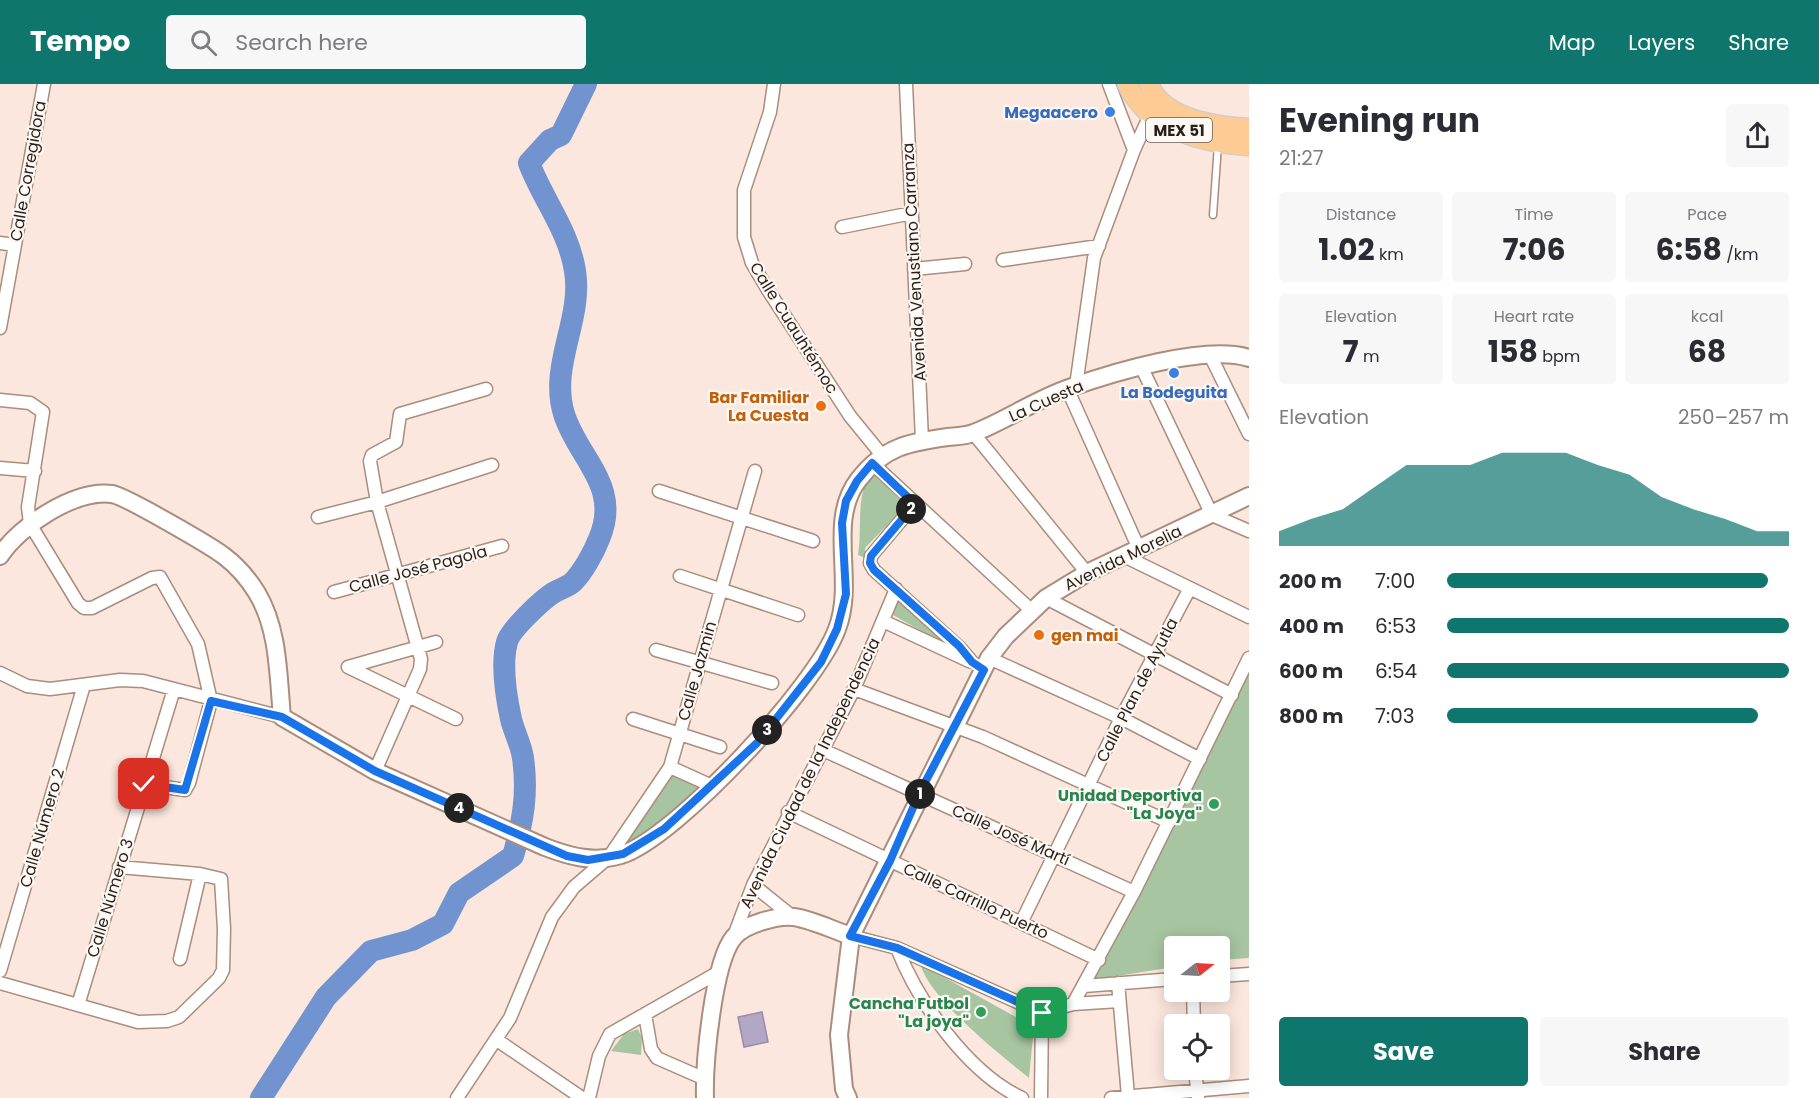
<!DOCTYPE html>
<meta charset="utf-8">
<style>
body{margin:0;font-family:Poppins,sans-serif;background:#f7f7f7;color:#2b2b33;height:100vh;display:flex;flex-direction:column;font-size:22px;white-space:nowrap}
*{box-sizing:border-box;margin:0}
p{font-size:20px;color:#7c7c81}
.icon{flex:none;width:33px;height:33px;fill:none;stroke:currentColor;stroke-width:2;stroke-linecap:round;stroke-linejoin:round}
.map{position:relative;flex:1;overflow:hidden}
.details{display:flex;flex-direction:column;background:#fff;width:570px}
.details>*{flex:none}
.needle{width:39px;rotate:72deg}
.controls{position:absolute;left:1164px;top:852px;display:grid;gap:12px}
.controls a{display:grid;place-items:center;width:66px;height:66px;border-radius:6px;background:#fff;box-shadow:0 3px 15px #0003;font-size:30px}
.pin{position:absolute;display:grid;place-items:center;width:51px;height:51px;color:#fff;margin:-26px;border-radius:12px;box-shadow:0 3px 9px #0006}
.km{position:absolute;width:30px;height:30px;margin:-15px;border-radius:50%;background:#222;color:#fff;font-size:16px;line-height:30px;text-align:center}
.round{display:grid;place-items:center;flex:none;width:63px;height:63px;border-radius:6px;background:#f7f7f7}
.overview{display:flex;align-items:center;justify-content:space-between;height:102px;padding:0 30px}
h1{font-size:33px;font-weight:700;line-height:45px}
.metrics{display:grid;grid-template-columns:repeat(3,1fr);gap:9px;height:102px;padding:6px 30px}
.metrics div{display:grid;align-content:center;border-radius:6px;background:#f7f7f7;text-align:center}
.metrics b{font-size:30px;font-weight:700}
.metrics small{font-size:16px;font-weight:400}
.metrics p{font-size:16px}
.chart{height:168px;padding:12px 30px}
.chart p{display:flex;justify-content:space-between}
.chart svg{width:100%;height:108px;margin-top:6px;fill:#0f766e;opacity:.7}
.action{display:flex;gap:12px;margin-top:auto;padding:12px 30px}
.action a{flex:1;height:69px;border-radius:6px;background:#0f766e;color:#fff;font-size:24px;font-weight:700;line-height:69px;text-align:center}
.action a+a{background:#f7f7f7;color:#2b2b33}
ul{padding:0 30px;list-style:none;font-size:20px}
li{display:grid;grid-template-columns:96px 72px 1fr;align-items:center;height:45px}
li i{height:15px;border-radius:8px;background:#0f766e}
header{display:flex;align-items:center;gap:36px;box-sizing:border-box;height:84px;padding:0 30px;background:#0f766e;color:#fff}
header strong{font-size:28px}
nav{display:flex;gap:33px;margin-inline-start:auto;font-size:21px}
.search{width:420px;height:54px;background:#f7f7f7;display:flex;align-items:center;gap:15px;box-sizing:border-box;padding:0 21px;border-radius:6px;color:#7c7c81;font-size:22px}
main{display:flex;flex:1;min-height:0}
.map>svg:first-child{display:block}
.green{fill:#a7c5a1}
.lines{fill:none;stroke-linecap:round;stroke-linejoin:round}
.river{stroke:#7193cf;stroke-width:22}
.building{fill:#b2a8c5;stroke:#968da9;stroke-width:1.5}
.lane-casing{stroke:#aa8d7c;stroke-width:9}
.street-casing{stroke:#aa8d7c;stroke-width:15}
.secondary-casing{stroke:#aa8d7c;stroke-width:20}
.primary-casing{stroke:#d0cecc;stroke-width:21}
.lane{stroke:#fff;stroke-width:6}
.street{stroke:#fff;stroke-width:12}
.secondary{stroke:#fff;stroke-width:16}
.primary{stroke:#ffcb95;stroke-width:18}
.route-casing{stroke:#fff;stroke-width:12}
.route{stroke:#1a73e8;stroke-width:8}
.shop-dot{fill:#3f7fe0;stroke:#fef8f4;stroke-width:2}
.food-dot{fill:#e8710a;stroke:#fef8f4;stroke-width:2}
.leisure-dot{fill:#2e9e5b;stroke:#fef8f4;stroke-width:2}
.labels{text-anchor:middle;dominant-baseline:central;stroke-width:4.5;stroke-linejoin:round;paint-order:stroke}
.shield{fill:#fef8f4;stroke:#6a605a;stroke-width:1.5}
.shield-label{font-size:15px;font-weight:bold;fill:#2a1f18}
.shop-label{font-size:16px;font-weight:bold;fill:#366cbe;stroke:#fef8f4;text-anchor:end}
.street-label{font-size:16px;fill:#2a1f18;stroke:#fef8f4}
.food-label{font-size:16px;font-weight:bold;fill:#c56008;stroke:#fef8f4;text-anchor:end}
.leisure-label{font-size:16px;font-weight:bold;fill:#27864d;stroke:#fef8f4;text-anchor:end}
</style>
<header>
<strong>Tempo</strong>
<div class="search"><svg class="icon" aria-label="search" viewBox="0 0 24 24"><circle cx="10" cy="10" r="6"/><path d="M15 15l6 6"/></svg>Search here</div>
<nav><a>Map</a><a>Layers</a><a>Share</a></nav>
</header>
<main>
<div class="map">
<svg width="1249" height="1014" viewBox="0 0 1249 1014">
<rect width="100%" height="100%" fill="#fbe7dd"/>
<path class="green" d="M874,386L906,422L865,464L866,474L858,471C863,441 854,410 874,386Z
M900,513L964,571L893,531Z
M1249,578V874L1220,876V862H1174V883L1092,896Z
M674,687L703,702L648,748L621,763Z
M920,880L1034,943L1029,994C998,969 931,916 920,880Z
M638,945L642,954L641,971L611,967L624,950Z"/>
<g class="lines">
<path class="river" d="M261,1014L326,913L371,867L412,856L443,840L459,809L513,772C523,737 528,710 523,674C521,660 514,648 511,635C506,612 501,580 507,558C510,546 542,516 553,509C559,505 568,503 573,498C583,488 594,468 599,455C622,402 578,375 564,330C549,281 583,236 575,187C569,147 543,116 529,79L550,56L561,51L586,0"/>
</g>
<path class="building" d="M762,928L768,958L744,963L738,933Z"/>
<g class="lines">
<defs>
<path id="lane" d="M1213,131L1218,61"/>
<path id="street" d="M774,0L770,28L744,106V153L752,179L768,206L850,332L881,370
M906,0L922,356
M1109,0L1134,66
M842,143L912,129
M0,159L15,161
M1003,176L1099,162
M914,185L965,180
M0,244L44,0
M1210,271L1249,350
M1141,282L1212,431L1249,447
M1076,302L1094,174L1134,66L1150,31
M1067,304L1139,465
M0,316L30,319L43,328L28,423L30,440L78,519L84,524H92L152,494L160,493L198,560L211,617L189,699L185,706L144,700
M974,350L1087,489
M872,379L1031,526
M0,384L35,387
M659,407L813,457
M915,420L871,472L870,479L874,486L959,563L972,578
M318,433L377,418L492,381
M1122,471L1249,533
M680,492L798,531
M334,508L502,462
M1046,514L1232,611
M883,537L969,577
M656,566L772,599
M989,574L1121,634L1200,675
M348,583L456,635
M348,583L436,558
M0,589L27,602L50,605L120,596L143,597L282,633
M854,605L983,653L1169,738
M633,635L720,663
M821,665L1134,808
M670,683L712,702
M375,687L420,585L421,575L377,418L370,377L372,371L396,358L400,330L486,305
M788,728L1099,876
M753,801L793,833
M1022,837L1121,634L1190,504
M734,852L753,801L854,605L896,505
M851,852L897,864C918,918 968,989 1022,1014
M897,864L1042,929L1073,920L1119,917
M180,875L200,790
M0,887L84,601
M1220,892L1249,890
M0,899L138,938L167,937L179,933L219,894L223,886L224,845L221,795L200,790L119,783
M1118,899L1128,1012
M1084,902L1174,895
M1193,908L1194,940
M1073,920L1134,808L1249,574
M78,921L174,605
M645,930L651,965L657,974L705,995
M497,956L582,1014
M1195,986L1198,1013
M457,1014L510,934L552,833L574,803L609,773L670,683L755,387
M589,1014L599,972L610,950L719,888
M1041,1014L1042,929
M1111,1014L1249,1002"/>
<path id="secondary" d="M0,472C19,442 75,405 112,410C125,412 211,462 224,472C236,481 249,496 257,509C279,546 278,591 282,633L375,687L545,763C571,773 594,779 621,771C677,753 817,601 837,545C856,496 826,437 859,395C884,363 909,358 948,353C957,352 968,352 976,348C1008,335 1037,315 1069,304C1111,289 1206,260 1249,274
M705,1014C704,980 713,878 734,853C745,840 778,831 794,833C813,836 833,846 851,852
M848,1014L844,1005L839,951L851,852L989,574L1006,552L1046,514L1087,489L1249,412"/>
<path id="primary" d="M1127,0C1147,45 1204,60 1249,62
M1149,0C1163,35 1215,42 1249,44"/>
</defs>
<use href="#lane" class="lane-casing"/>
<use href="#street" class="street-casing"/>
<use href="#secondary" class="secondary-casing"/>
<use href="#primary" class="primary-casing"/>
<use href="#lane" class="lane"/>
<use href="#street" class="street"/>
<use href="#secondary" class="secondary"/>
<use href="#primary" class="primary"/>
</g>
<g class="lines">
<defs>
<path id="route" d="M144,700L185,706L211,617L282,633L375,687L567,772L588,776L623,770L664,745L757,659L821,578L837,545L846,510L842,439L846,417L857,397L872,379L915,420L871,472L870,479L874,486L959,562L972,578L984,586L919,710L890,777L850,852L897,864L1042,929"/>
</defs>
<use href="#route" class="route-casing"/>
<use href="#route" class="route"/>
</g>
<g class="shop-dot">
<circle cx="1110" cy="28" r="6"/>
<circle cx="1174" cy="289" r="6"/>
</g>
<g class="food-dot">
<circle cx="821" cy="322" r="6"/>
<circle cx="1039" cy="551" r="6"/>
</g>
<g class="leisure-dot">
<circle cx="1214" cy="720" r="6"/>
<circle cx="981" cy="928" r="6"/>
</g>
<g class="labels">
<rect class="shield" x="1146" y="34" width="66" height="24" rx="4.5"/>
<g class="shield-label">
<text x="1179" y="46">MEX 51</text>
</g>
<g class="shop-label">
<text x="1098" y="28">Megaacero</text>
<text x="1174" y="308" text-anchor="middle">La Bodeguita</text>
</g>
<g class="street-label">
<text transform="translate(28 87) rotate(-80)">Calle Corregidora</text>
<text transform="translate(914 178) rotate(-93)">Avenida Venustiano Carranza</text>
<text transform="translate(794 244) rotate(58)">Calle Cuauhtémoc</text>
<text transform="translate(1046 317) rotate(-24)">La Cuesta</text>
<text transform="translate(1123 474) rotate(-26)">Avenida Morelia</text>
<text transform="translate(418 485) rotate(-15)">Calle José Pagola</text>
<text transform="translate(697 587) rotate(-74)">Calle Jazmin</text>
<text transform="translate(1137 606) rotate(-63)">Calle Plan de Ayutla</text>
<text transform="translate(810 689) rotate(-64)">Avenida Ciudad de la Independencia</text>
<text transform="translate(42 744) rotate(-74)">Calle Número 2</text>
<text transform="translate(1011 751) rotate(24)">Calle José Martí</text>
<text transform="translate(110 814) rotate(-73)">Calle Número 3</text>
<text transform="translate(976 817) rotate(25)">Calle Carrillo Puerto</text>
</g>
<g class="food-label">
<text x="809" y="313">Bar Familiar<tspan x="809" dy="18">La Cuesta</tspan></text>
<text x="1051" y="551" text-anchor="start">gen mai</text>
</g>
<g class="leisure-label">
<text x="1202" y="711">Unidad Deportiva<tspan x="1202" dy="18">"La Joya"</tspan></text>
<text x="969" y="919">Cancha Futbol<tspan x="969" dy="18">"La joya"</tspan></text>
</g>
</g>
</svg>
<div class="controls">
<a><svg class="needle" viewBox="-14 -14 28 28"><path d="M0-13l5 13h-10z" fill="#e53935"/><path d="M0 13l5-13h-10z" fill="#7c7c81"/></svg></a>
<a><svg class="icon" aria-label="locate" viewBox="0 0 24 24"><circle cx="12" cy="12" r="6"/><path d="M12 2v4M12 18v4M2 12h4M18 12h4"/></svg></a>
</div>
<div class="pin" style="left:1042px;top:929px;background:#1e9e55"><svg class="icon" aria-label="arrive" viewBox="0 0 24 24"><path d="M6 21V4h12l-3 4 3 4H6"/></svg></div>
<div class="pin" style="left:144px;top:700px;background:#d93025"><svg class="icon" aria-label="check" viewBox="0 0 24 24"><path d="M5 12l5 5 9-10"/></svg></div>
<b class="km" style="left:920px;top:710px">1</b>
<b class="km" style="left:911px;top:425px">2</b>
<b class="km" style="left:767px;top:646px">3</b>
<b class="km" style="left:459px;top:724px">4</b>
</div>
<section class="details">
<div class="overview"><div><h1>Evening run</h1><p>21:27</p></div><a class="round"><svg class="icon" aria-label="share" viewBox="0 0 24 24"><path d="M12 15V3M7 8l5-5 5 5M5 13v7h14v-7"/></svg></a></div>
<div class="metrics">
<div><p>Distance</p><b>1.02<small> km</small></b></div>
<div><p>Time</p><b>7:06</b></div>
<div><p>Pace</p><b>6:58<small> /km</small></b></div>
</div>
<div class="metrics">
<div><p>Elevation</p><b>7<small> m</small></b></div>
<div><p>Heart rate</p><b>158<small> bpm</small></b></div>
<div><p>kcal</p><b>68</b></div>
</div>
<div class="chart"><p><span>Elevation</span>250–257 m</p>
<svg viewBox="0 0 160 44" preserveAspectRatio="none"><path d="M0 44V38L10 33L20 29L30 20L40 11L50 11L60 11L70 6L80 6L90 6L100 11L110 15L120 24L130 29L140 33L150 38L160 38V44z"/></svg>
</div>
<ul>
<li><b>200 m</b>7:00<i style="width:94%"></i></li>
<li><b>400 m</b>6:53<i style="width:100%"></i></li>
<li><b>600 m</b>6:54<i style="width:100%"></i></li>
<li><b>800 m</b>7:03<i style="width:91%"></i></li>
</ul>
<div class="action"><a>Save</a><a>Share</a></div>
</section>
</main>
